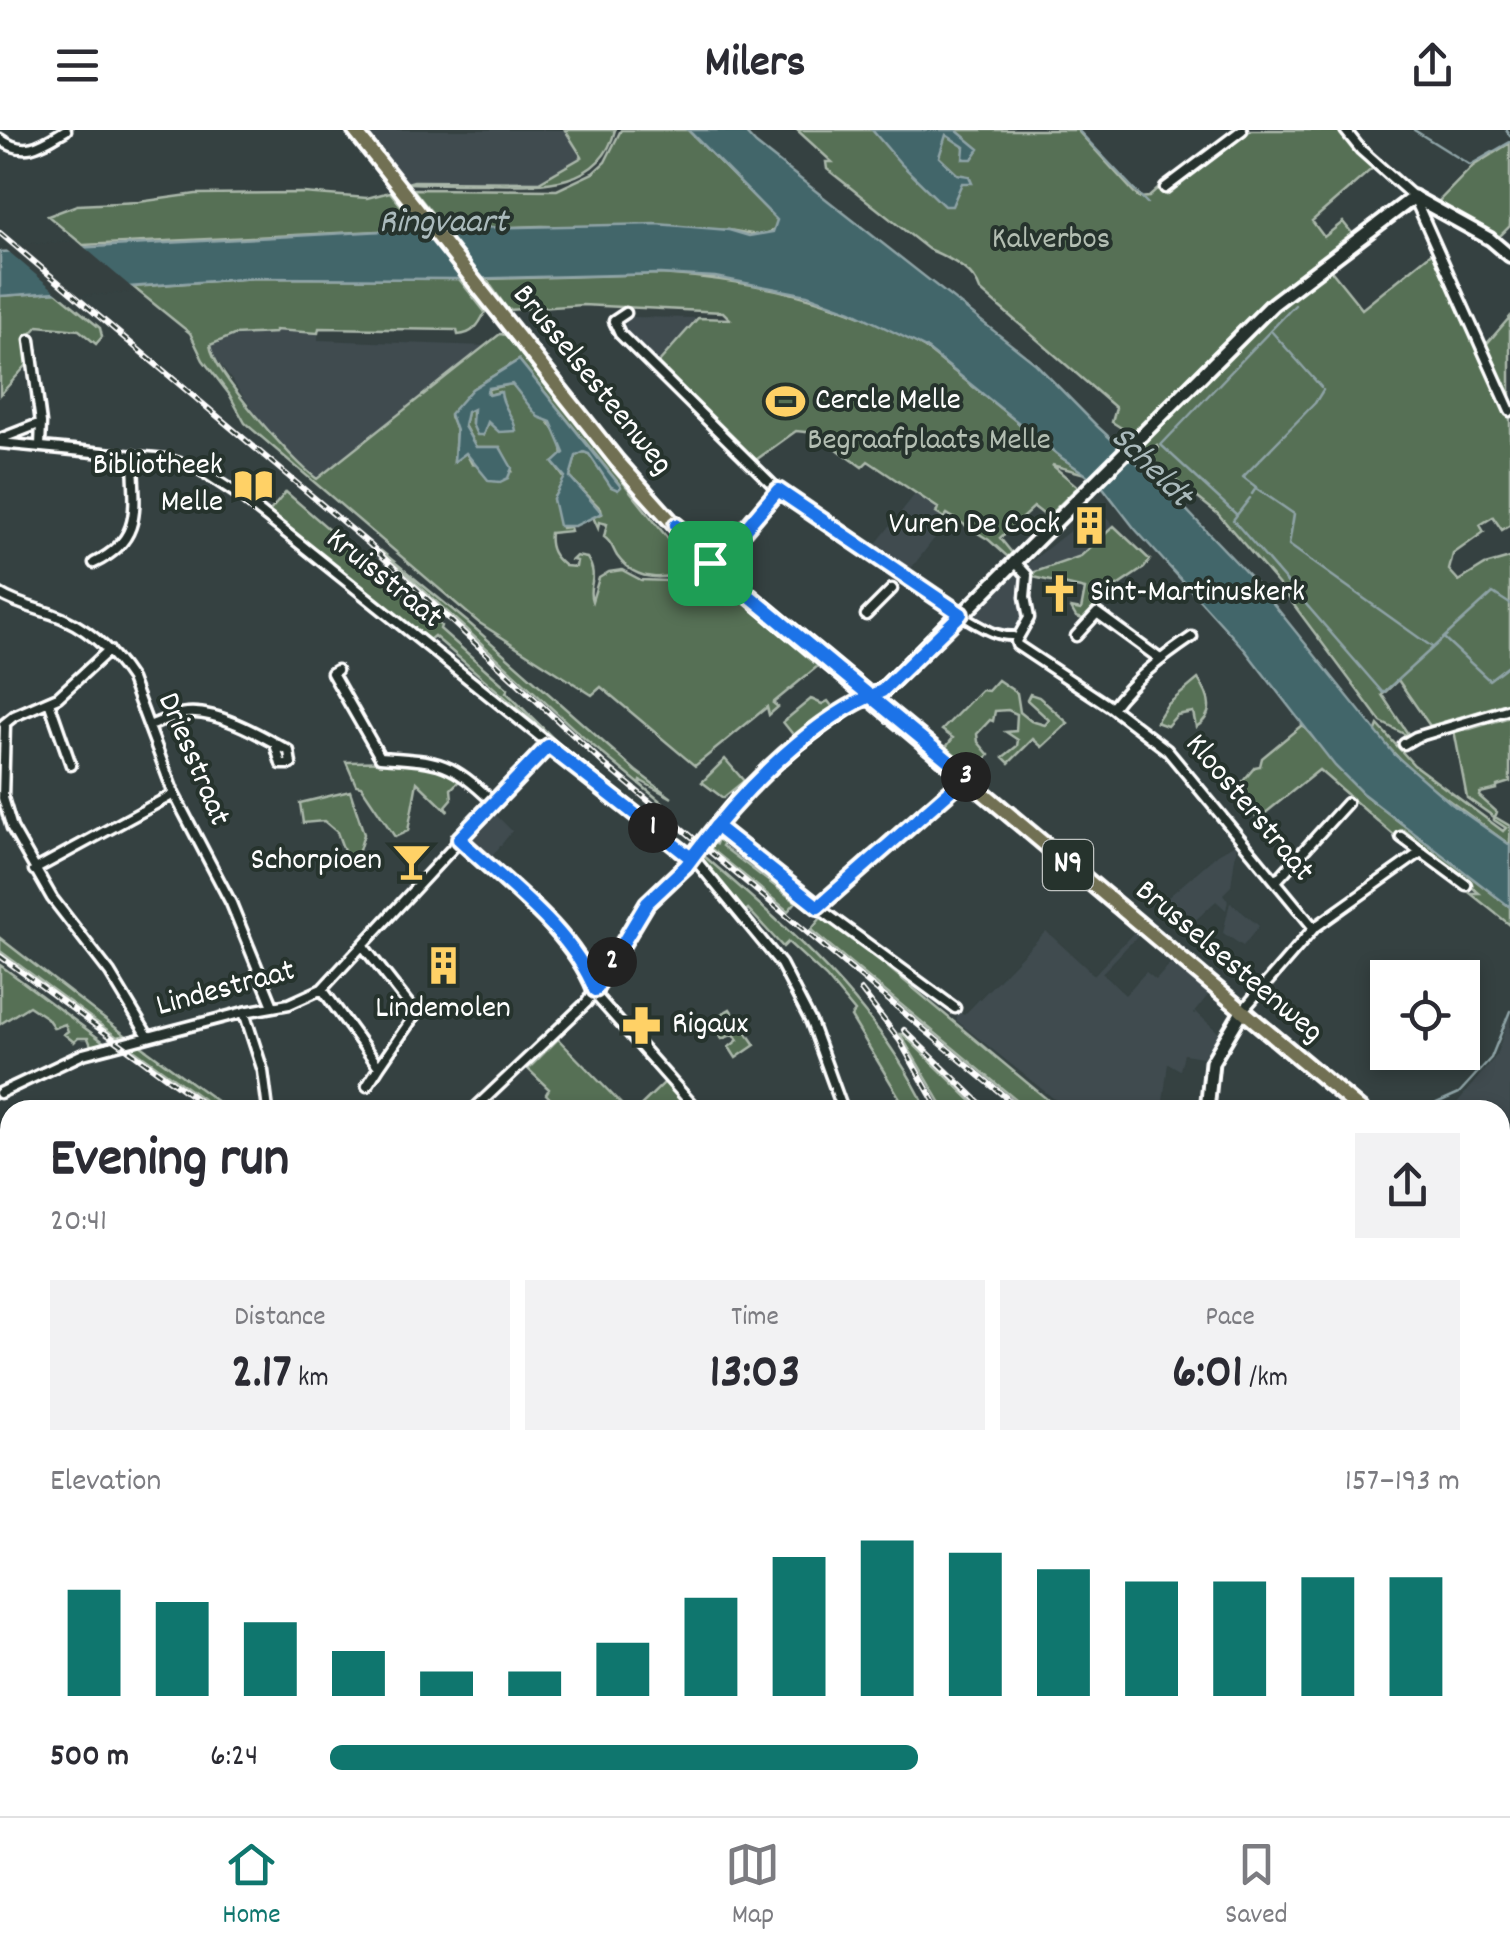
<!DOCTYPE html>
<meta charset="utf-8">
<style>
body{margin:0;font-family:Dekko,sans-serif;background:#f2f2f3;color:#2b2b33;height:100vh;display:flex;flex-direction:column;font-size:38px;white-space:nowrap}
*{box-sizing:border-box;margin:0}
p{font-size:32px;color:#7c7c81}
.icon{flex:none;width:55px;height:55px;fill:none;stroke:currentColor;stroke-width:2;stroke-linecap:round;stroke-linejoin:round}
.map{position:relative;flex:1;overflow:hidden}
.drawer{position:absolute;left:0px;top:970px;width:1510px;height:718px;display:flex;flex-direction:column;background:#fff;border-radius:30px 30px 0 0;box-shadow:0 5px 15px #0003}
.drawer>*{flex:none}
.fabs{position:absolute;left:1370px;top:830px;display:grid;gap:20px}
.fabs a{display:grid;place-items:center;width:110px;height:110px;border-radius:0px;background:#fff;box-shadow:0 5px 15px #0003;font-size:50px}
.pin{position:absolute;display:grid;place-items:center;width:85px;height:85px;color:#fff;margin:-42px;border-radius:20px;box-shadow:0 5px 15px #0006}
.km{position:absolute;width:50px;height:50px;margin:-25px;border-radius:50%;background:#222;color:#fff;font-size:28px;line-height:50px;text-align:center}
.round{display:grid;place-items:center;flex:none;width:105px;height:105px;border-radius:0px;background:#f2f2f3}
.overview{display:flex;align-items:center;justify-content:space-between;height:170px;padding:0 50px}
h1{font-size:55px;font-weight:700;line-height:75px}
.figures{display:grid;grid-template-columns:repeat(3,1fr);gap:15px;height:170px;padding:10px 50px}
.figures div{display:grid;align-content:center;border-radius:0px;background:#f2f2f3;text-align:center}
.figures b{font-size:50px;font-weight:700}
.figures small{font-size:28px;font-weight:400}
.figures p{font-size:28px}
.chart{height:280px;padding:20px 50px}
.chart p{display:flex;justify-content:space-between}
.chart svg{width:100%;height:180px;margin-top:10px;stroke:#0f766e;stroke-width:6}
ul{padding:0 50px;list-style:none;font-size:32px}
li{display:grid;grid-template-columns:160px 120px 1fr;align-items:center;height:75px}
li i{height:25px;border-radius:12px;background:#0f766e}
header{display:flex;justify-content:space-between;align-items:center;height:130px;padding:0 50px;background:#fff;font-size:45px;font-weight:700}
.menu{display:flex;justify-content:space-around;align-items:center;height:140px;border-top:2px solid #e1e1e2;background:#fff;font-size:28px;color:#7c7c81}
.menu a{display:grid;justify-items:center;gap:5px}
.menu .on{color:#0f766e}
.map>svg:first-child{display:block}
.built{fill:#3f4b4f}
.green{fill:#566f55;stroke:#aab7aa;stroke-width:2.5}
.water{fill:#43666a;stroke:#8ea3a6;stroke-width:2.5}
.pier{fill:#354141}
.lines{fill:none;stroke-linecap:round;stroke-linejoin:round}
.stream{stroke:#8ea3a6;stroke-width:2.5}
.minor-tunnel{stroke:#495454;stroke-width:8;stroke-dasharray:8 4;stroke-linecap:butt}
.pedestrian-casing{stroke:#fff;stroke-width:14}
.minor-casing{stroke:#fff;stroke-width:15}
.tertiary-casing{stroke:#fff;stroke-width:18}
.secondary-casing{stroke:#fff;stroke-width:19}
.primary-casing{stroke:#fff;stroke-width:20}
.motorway-casing{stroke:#fff;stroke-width:21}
.pedestrian{stroke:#26332d;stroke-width:6}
.minor{stroke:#26332d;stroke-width:8}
.tertiary{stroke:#26332d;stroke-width:10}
.secondary{stroke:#26332d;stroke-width:11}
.primary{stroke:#716f52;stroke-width:12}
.motorway{stroke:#716f52;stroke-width:14}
.rail-casing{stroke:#fff;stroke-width:6}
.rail{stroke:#26332d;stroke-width:2.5;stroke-dasharray:8;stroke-linecap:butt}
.route-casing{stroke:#fff;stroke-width:20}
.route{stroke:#1a73e8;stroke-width:12}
.labels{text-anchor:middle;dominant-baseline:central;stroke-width:8;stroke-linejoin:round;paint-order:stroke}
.shield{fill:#26332d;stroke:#bec2c0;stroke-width:2.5}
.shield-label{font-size:30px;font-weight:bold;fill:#fff}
.park-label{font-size:32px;fill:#b3beb2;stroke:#26332d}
.street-label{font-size:32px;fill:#fff;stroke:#26332d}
.poi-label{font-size:32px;fill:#fff;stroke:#26332d;text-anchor:start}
.water-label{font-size:35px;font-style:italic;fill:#aababc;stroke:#26332d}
</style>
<header><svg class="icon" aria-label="menu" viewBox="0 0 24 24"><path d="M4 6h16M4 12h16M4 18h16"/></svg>Milers<svg class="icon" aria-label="share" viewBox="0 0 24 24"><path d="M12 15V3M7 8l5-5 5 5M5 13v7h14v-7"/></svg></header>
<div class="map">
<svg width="1510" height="1686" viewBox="0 0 1510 1686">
<rect width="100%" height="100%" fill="#354141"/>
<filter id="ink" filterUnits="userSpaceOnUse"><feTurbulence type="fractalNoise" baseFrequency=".01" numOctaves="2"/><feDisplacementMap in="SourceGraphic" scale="20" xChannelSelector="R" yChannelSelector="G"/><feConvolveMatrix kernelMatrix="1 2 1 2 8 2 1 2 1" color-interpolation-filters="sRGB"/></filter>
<g filter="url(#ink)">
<path class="built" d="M362,0H615L607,21L594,35L575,47L540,55L407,53Z
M628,187L698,188L654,235L623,202Z
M274,200L318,203V210L486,216L317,349L271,305L210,220V215L219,208L274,203Z
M916,363L951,387L906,445L871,420Z
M1097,379L1114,396L1081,426L1032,443L1028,434Z
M1014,440L1020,443L1023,453L1027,483L1012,508V517L984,502L982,505L955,492Z
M493,682L512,701L490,729L472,712L470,706Z
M1237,713L1231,756L1223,764L1228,771L1226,780L1216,771L1185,800L1182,797L1185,793L1166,769L1218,724Z
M1230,772L1259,796L1243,816L1223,803Z
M1137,799L1141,802L1102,843L1125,865L1146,842L1156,850L1172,832L1209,864L1193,884L1197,883L1220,904L1203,927L1184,924L1180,940L1168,933L1162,980H1068L957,891V881L964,885L1046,801L1094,845Z
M1510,884V1086L1500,1078V980H1451L1496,926Z
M157,1678H512L516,1686H173Z"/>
<path class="green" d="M565,0H615C600,61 533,55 485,54C459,54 433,54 407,53L414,51L539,52L582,27Z
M621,0H688L777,90V97L763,106L729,100L542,96L445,99L413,59L557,60L593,43L605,32Z
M797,0H1077L1139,68L1149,67L1160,57L1167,65L1251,0H1340L1374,37L1312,91L1324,107L1343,92L1352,103L1272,165L1131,304L1112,292L1116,278L980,160C974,140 948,127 928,119L827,39L826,32H832Z
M1510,13V96L1497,109L1436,74L1473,36Z
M390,62L420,99L83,115L48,86L77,75L139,72L196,64L303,63L367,68Z
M1434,121L1510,287V395L1502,400L1493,387L1480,395L1484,402L1453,424L1449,440L1459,451L1485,435L1510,428V572L1430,596L1398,550L1382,565L1410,607L1381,592L1279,455L1218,384L1150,330L1159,318L1157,315L1144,327L1139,323L1148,322L1141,313L1261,195L1329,138L1362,179Z
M660,144C754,150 843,169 925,218L1062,328L1089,345L1052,335L1078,357L1047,387L1034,377L1000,408L1012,423L1008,427L989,410L947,384L944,388L936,383L938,378L868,331L862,337L815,303L796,301L753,332L658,233L698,188L730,189L723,182L582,175L508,180L486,149Z
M256,148L459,149L485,182C479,195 473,204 458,205L457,200L319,198L318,203L275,200V203L234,205L210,215C214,243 292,331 317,349L500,204L506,205L669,410L697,433C672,452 637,454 617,426C612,418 612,412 604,407L607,394L599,392L598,398L593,387L602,384L601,379L570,347L576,326L584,322L589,324L620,355L519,230L472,259L450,286L456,301L454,331L466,323L472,334L512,341L500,317H476L464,295L467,282L472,278V294L483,305L488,292L490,293L507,282L499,262L489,265L488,259L512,254C530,273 568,303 562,328L553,333L565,349L553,369L562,398L570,397L571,401L550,403C548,419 554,427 565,436L576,437L577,431L572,430L576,426L587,428C600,448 586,456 592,471L599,448L609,442L622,440L641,450L669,451L683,448L701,436L818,536L773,573L778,577L769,585L767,577L695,636L601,557L592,565L478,492L245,293L229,264L203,230L190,203L133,157Z
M56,162L100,198L102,207L96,214L79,200L38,196L27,208L32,229L0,265V166Z
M1510,187V275L1484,217Z
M286,362L441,496L440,499L508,559L506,562L559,614L434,506L429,510L269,382Z
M1114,396L1150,430L1144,438L1107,463L1087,490L1076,487L1071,478L1081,480L1085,459L1033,447L1032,443L1081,426Z
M380,420L470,494L636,641L672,668L641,651L640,654L672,681L585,609Z
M1198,549C1211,568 1215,585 1196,597L1193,582L1177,585L1167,596L1156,592L1167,575Z
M998,550L1017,563L1020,582L1031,591L1045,595L1049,590L1027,570L1030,564L1039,567L1068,593L1042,617L1033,609L1009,633L1003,627L1017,616L1018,610L1006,602L1016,601L1017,584L1008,580L995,581L993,591L990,590L977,604L978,612L989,625L972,645L943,621L953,608L942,600L981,560L988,561Z
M811,569L822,574L828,571L835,580L795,607L783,592Z
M1510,587V652L1497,656V659L1480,663L1479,666L1497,682L1495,687L1510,696V715L1417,647L1375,603L1378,595L1414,635L1503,701L1506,698L1494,690V687L1467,668L1454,600L1470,599Z
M1302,595L1362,663L1510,777V795L1470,763H1479L1404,700L1396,707L1319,640L1258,689L1239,666L1242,662L1238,657L1255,637L1260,636L1262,628Z
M725,629L744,651L723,668L702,652Z
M418,631L462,648L451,659L452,669L446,676L448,682L417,652L408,701L395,707L361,656L356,655L346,632Z
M350,661L364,704L357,727L347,729L337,702L324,691L303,693L300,673Z
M719,706L725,711L722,716L796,772L788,781L709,717L711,710L716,714Z
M703,725C790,800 876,874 927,980H907L851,887L855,882L826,847L788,812L783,817L748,779L744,782L701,727Z
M824,784L1060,980H1028L811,800Z
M0,808L125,905L117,907L0,821Z
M0,835L105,913L92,918L88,908H78L74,912L64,904L68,901L65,894L54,898L47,888L29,876L0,894Z
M730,879L755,915L736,928L729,917L738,910L734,904L722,909L711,890Z
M900,904H903L981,980H945Z
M558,909L627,980H561L546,964L549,959L528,939Z
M140,915L229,980H218L132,918Z
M665,952L688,979L636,980Z
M1500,1153L1510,1154V1199L1500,1249Z
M1500,1390L1510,1397V1574L1500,1573Z
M1500,1577L1510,1578V1686H1184L1173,1678H1500Z"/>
<path class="water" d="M688,0H743L756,14L1036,234L1097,296L1173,366L1259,456L1395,625L1453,675L1510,715V777L1362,663L1335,636L1245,520L1135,399L1101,355L1062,328L926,218L851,181L807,165L715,147L660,144L459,149L256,148L0,166V122L420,99L657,94L729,100L749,106L773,102L777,90Z
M872,0H956L979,19L972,29H963L964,17L946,5L939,27L957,44L969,46L972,53H962L952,76H944L901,34Z
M519,230L621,357L618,360L611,357L589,324L584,322L576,326L570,347L602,383L575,396H559L553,369L565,347L553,333L564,323L551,292L538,287L512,254L488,258L487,262L489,265L501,262C502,278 514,285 516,301L499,302L488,292L483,305H477L472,294L473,279L467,282L464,296L476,317H500L512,338L508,348L500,352L489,351L466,323L454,332L456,301L450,284L472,259Z"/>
<path class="pier" d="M77,111L104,134L137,162L62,167L2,116Z"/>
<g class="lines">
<path class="stream" d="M1078,0L1147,73
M1414,0L1470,35L1510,12
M1506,0L1510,6
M1272,202L1321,257
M1256,357L1243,347L1315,273L1323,260
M1252,364L1256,358L1294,384L1289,415L1432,517
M1250,368L1233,390L1383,563L1493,463L1510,474
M1237,385L1161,315L1295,175
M1445,509L1489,550L1510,534
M1421,980L1459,963L1491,928L1510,881
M1500,1579L1510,1580
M1302,1678V1686"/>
<path class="minor-tunnel" d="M892,459L901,449"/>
<defs>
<path id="pedestrian" d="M969,482L966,488C980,496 996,507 1013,506"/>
<path id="minor" d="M1345,0L1361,20L1414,67L1510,281
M0,9C25,28 43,14 66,0
M1165,58L1242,0
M626,183L614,191L620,204L778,360L961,484
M30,210L41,293
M0,309L41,293L40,316
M0,313L166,329L199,339L239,365L698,733L781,834L811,892L843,980
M717,431L778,360
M1014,431L1027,445L1025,467L1029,488L1016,511L1017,515L1112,578L1167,620L1314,798
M94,433C146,408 133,374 133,325
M0,464C16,474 35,478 52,484C86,496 112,520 131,549L174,664L231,773L273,876
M866,485L892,459
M1076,506L1097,483L1160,529
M337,540L332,543L380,627C439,631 449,630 493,672
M49,572L71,635
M1112,578C1134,549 1161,528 1192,507
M4,594L14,586L58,567L109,520
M5,594L3,668L12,698L52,768L110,843L148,906
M149,596C161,592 174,584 187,583C219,580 264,607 289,621L291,634H281L276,617
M1404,614L1416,607L1510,579
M716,696L794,760L955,878
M1401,707L1466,755
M459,709C504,751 580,808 598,868L697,980
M34,740L174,664
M1277,750L1347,673
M818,777L965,648
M322,859L379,937L414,886V881L363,816
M1243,880L1314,798L1421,722
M244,882L263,941L268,980
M367,956L379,937
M0,963L83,924L244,882L289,874L322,859L548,615
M473,980L587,872L647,773L686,736L736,669L799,615L857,573L870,567
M0,1122H10
M0,1208L10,1200
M0,1384L10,1392
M1500,1387L1510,1394
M0,1460L10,1447
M0,1469L10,1477
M532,1678L541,1686
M706,1678L725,1686
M636,1686L656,1678
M814,1686L817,1678"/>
<path id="tertiary" d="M1414,67L1490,109L1510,126
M0,1014L10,1029
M514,1678L518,1686"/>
<path id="secondary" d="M870,567L882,561L954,488L965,482L1273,174L1414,67
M1207,980L1212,932L1243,880
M908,1686L911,1678"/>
<path id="primary" d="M354,0L617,331L705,429L1361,980
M1500,1101L1510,1109"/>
<path id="motorway" d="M0,1609L10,1615
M0,1628L10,1633
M92,1678L107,1686
M126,1678L142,1686"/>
</defs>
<use href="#pedestrian" class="pedestrian-casing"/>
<use href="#minor" class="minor-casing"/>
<use href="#tertiary" class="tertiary-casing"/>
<use href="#secondary" class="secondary-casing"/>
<use href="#primary" class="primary-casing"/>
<use href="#motorway" class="motorway-casing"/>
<use href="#pedestrian" class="pedestrian"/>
<use href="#minor" class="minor"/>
<use href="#tertiary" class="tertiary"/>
<use href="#secondary" class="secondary"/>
<use href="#primary" class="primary"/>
<use href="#motorway" class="motorway"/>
<defs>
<path id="rail" d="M0,103L369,414L603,633L1021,980
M0,826L211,980
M861,860L900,911L939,980
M904,900L987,980
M1500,1368L1510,1376
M1017,1678L1019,1686
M1156,1678L1168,1686"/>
</defs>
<use href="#rail" class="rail-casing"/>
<use href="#rail" class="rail"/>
</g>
</g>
<g class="lines" filter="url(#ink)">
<defs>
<path id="route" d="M710,433L870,566C801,598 736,668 691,728L548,616L459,709C505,753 571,799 595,860L647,773L686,736L716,696L818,777L967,646L870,566L882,561L961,484L778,360L718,431L676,395L710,433"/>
</defs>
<use href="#route" class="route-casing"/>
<use href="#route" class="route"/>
</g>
<defs>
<symbol id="stadium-bare" viewBox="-9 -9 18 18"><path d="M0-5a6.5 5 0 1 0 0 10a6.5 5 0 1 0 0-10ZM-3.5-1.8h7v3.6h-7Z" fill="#ffd166" stroke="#26332d" stroke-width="2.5" paint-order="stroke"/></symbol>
<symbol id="library-bare" viewBox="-9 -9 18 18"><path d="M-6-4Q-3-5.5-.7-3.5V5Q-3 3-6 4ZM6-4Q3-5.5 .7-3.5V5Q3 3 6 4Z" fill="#ffd166" stroke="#26332d" stroke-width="2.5" paint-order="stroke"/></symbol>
<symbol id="building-bare" viewBox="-9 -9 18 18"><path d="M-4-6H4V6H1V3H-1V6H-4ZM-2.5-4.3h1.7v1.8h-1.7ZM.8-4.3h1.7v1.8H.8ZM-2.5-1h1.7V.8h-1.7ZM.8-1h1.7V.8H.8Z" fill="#ffd166" stroke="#26332d" stroke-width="2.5" paint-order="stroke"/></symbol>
<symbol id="church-bare" viewBox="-9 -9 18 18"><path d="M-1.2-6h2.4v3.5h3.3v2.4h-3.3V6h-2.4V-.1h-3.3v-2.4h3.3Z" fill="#ffd166" stroke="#26332d" stroke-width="2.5" paint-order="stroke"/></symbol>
<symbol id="bar-bare" viewBox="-9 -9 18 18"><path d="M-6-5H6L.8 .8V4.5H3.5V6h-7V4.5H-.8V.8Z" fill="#ffd166" stroke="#26332d" stroke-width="2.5" paint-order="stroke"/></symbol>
<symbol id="pharmacy-bare" viewBox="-9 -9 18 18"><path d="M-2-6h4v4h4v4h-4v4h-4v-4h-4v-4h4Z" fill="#ffd166" stroke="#26332d" stroke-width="2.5" paint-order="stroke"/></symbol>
</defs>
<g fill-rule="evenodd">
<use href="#stadium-bare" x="758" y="244" width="55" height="55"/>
<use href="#library-bare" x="226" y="328" width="55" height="55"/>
<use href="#building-bare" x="1062" y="368" width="55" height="55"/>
<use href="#church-bare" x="1032" y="436" width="55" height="55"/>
<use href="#bar-bare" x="384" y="704" width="55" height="55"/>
<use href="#building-bare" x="416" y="808" width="55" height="55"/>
<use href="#pharmacy-bare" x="614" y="868" width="55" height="55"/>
</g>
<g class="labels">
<rect class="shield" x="1043" y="710" width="50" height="50" rx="8"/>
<g class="shield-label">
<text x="1068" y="735">N9</text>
</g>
<g class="park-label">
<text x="1051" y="111">Kalverbos</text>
<text x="929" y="312">Begraafplaats Melle</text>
</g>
<g class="street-label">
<text transform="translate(591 251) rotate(51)">Brusselsesteenweg</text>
<text transform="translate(383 450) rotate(39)">Kruisstraat</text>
<text transform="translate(192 630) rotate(67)">Driesstraat</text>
<text transform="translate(1248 679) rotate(50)">Kloosterstraat</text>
<text transform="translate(1228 833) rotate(40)">Brusselsesteenweg</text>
<text transform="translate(226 860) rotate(-15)">Lindestraat</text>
</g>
<g class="poi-label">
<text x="815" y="272">Cercle Melle</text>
<text x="223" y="337" text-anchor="end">Bibliotheek<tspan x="223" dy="37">Melle</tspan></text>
<text x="1060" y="396" text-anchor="end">Vuren De Cock</text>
<text x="1090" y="464">Sint-Martinuskerk</text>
<text x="382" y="732" text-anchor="end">Schorpioen</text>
<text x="443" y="880" text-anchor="middle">Lindemolen</text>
<text x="672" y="896">Rigaux</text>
</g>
<g class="water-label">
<text x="443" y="94">Ringvaart</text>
<text transform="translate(1150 338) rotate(45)">Scheldt</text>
</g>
</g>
</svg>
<div class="fabs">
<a><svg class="icon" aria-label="locate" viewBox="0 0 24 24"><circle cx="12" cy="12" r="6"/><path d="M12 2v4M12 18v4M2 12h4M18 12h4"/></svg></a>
</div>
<div class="pin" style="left:710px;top:433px;background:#1e9e55"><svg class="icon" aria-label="arrive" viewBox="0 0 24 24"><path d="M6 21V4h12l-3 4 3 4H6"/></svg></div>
<b class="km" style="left:653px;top:698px">1</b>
<b class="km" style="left:612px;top:832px">2</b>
<b class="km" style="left:966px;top:647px">3</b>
<section class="drawer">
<div class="overview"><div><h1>Evening run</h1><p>20:41</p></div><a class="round"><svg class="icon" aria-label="share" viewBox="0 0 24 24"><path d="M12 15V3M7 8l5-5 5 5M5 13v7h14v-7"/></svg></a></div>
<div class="figures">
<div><p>Distance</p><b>2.17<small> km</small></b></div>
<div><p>Time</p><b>13:03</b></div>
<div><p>Pace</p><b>6:01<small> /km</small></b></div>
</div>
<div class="chart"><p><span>Elevation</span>157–193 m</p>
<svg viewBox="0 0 160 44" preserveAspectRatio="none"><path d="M5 44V18M15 44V21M25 44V26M35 44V33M45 44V38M55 44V38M65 44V31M75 44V20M85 44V10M95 44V6M105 44V9M115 44V13M125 44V16M135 44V16M145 44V15M155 44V15"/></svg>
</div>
<ul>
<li><b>500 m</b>6:24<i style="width:52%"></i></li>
</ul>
</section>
</div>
<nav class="menu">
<a class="on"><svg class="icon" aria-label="home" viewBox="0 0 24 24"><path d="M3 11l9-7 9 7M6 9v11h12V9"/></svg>Home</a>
<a><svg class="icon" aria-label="map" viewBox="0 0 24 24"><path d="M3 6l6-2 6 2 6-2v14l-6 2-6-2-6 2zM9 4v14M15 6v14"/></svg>Map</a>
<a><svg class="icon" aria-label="saved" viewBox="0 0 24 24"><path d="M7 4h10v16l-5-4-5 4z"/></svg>Saved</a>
</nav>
